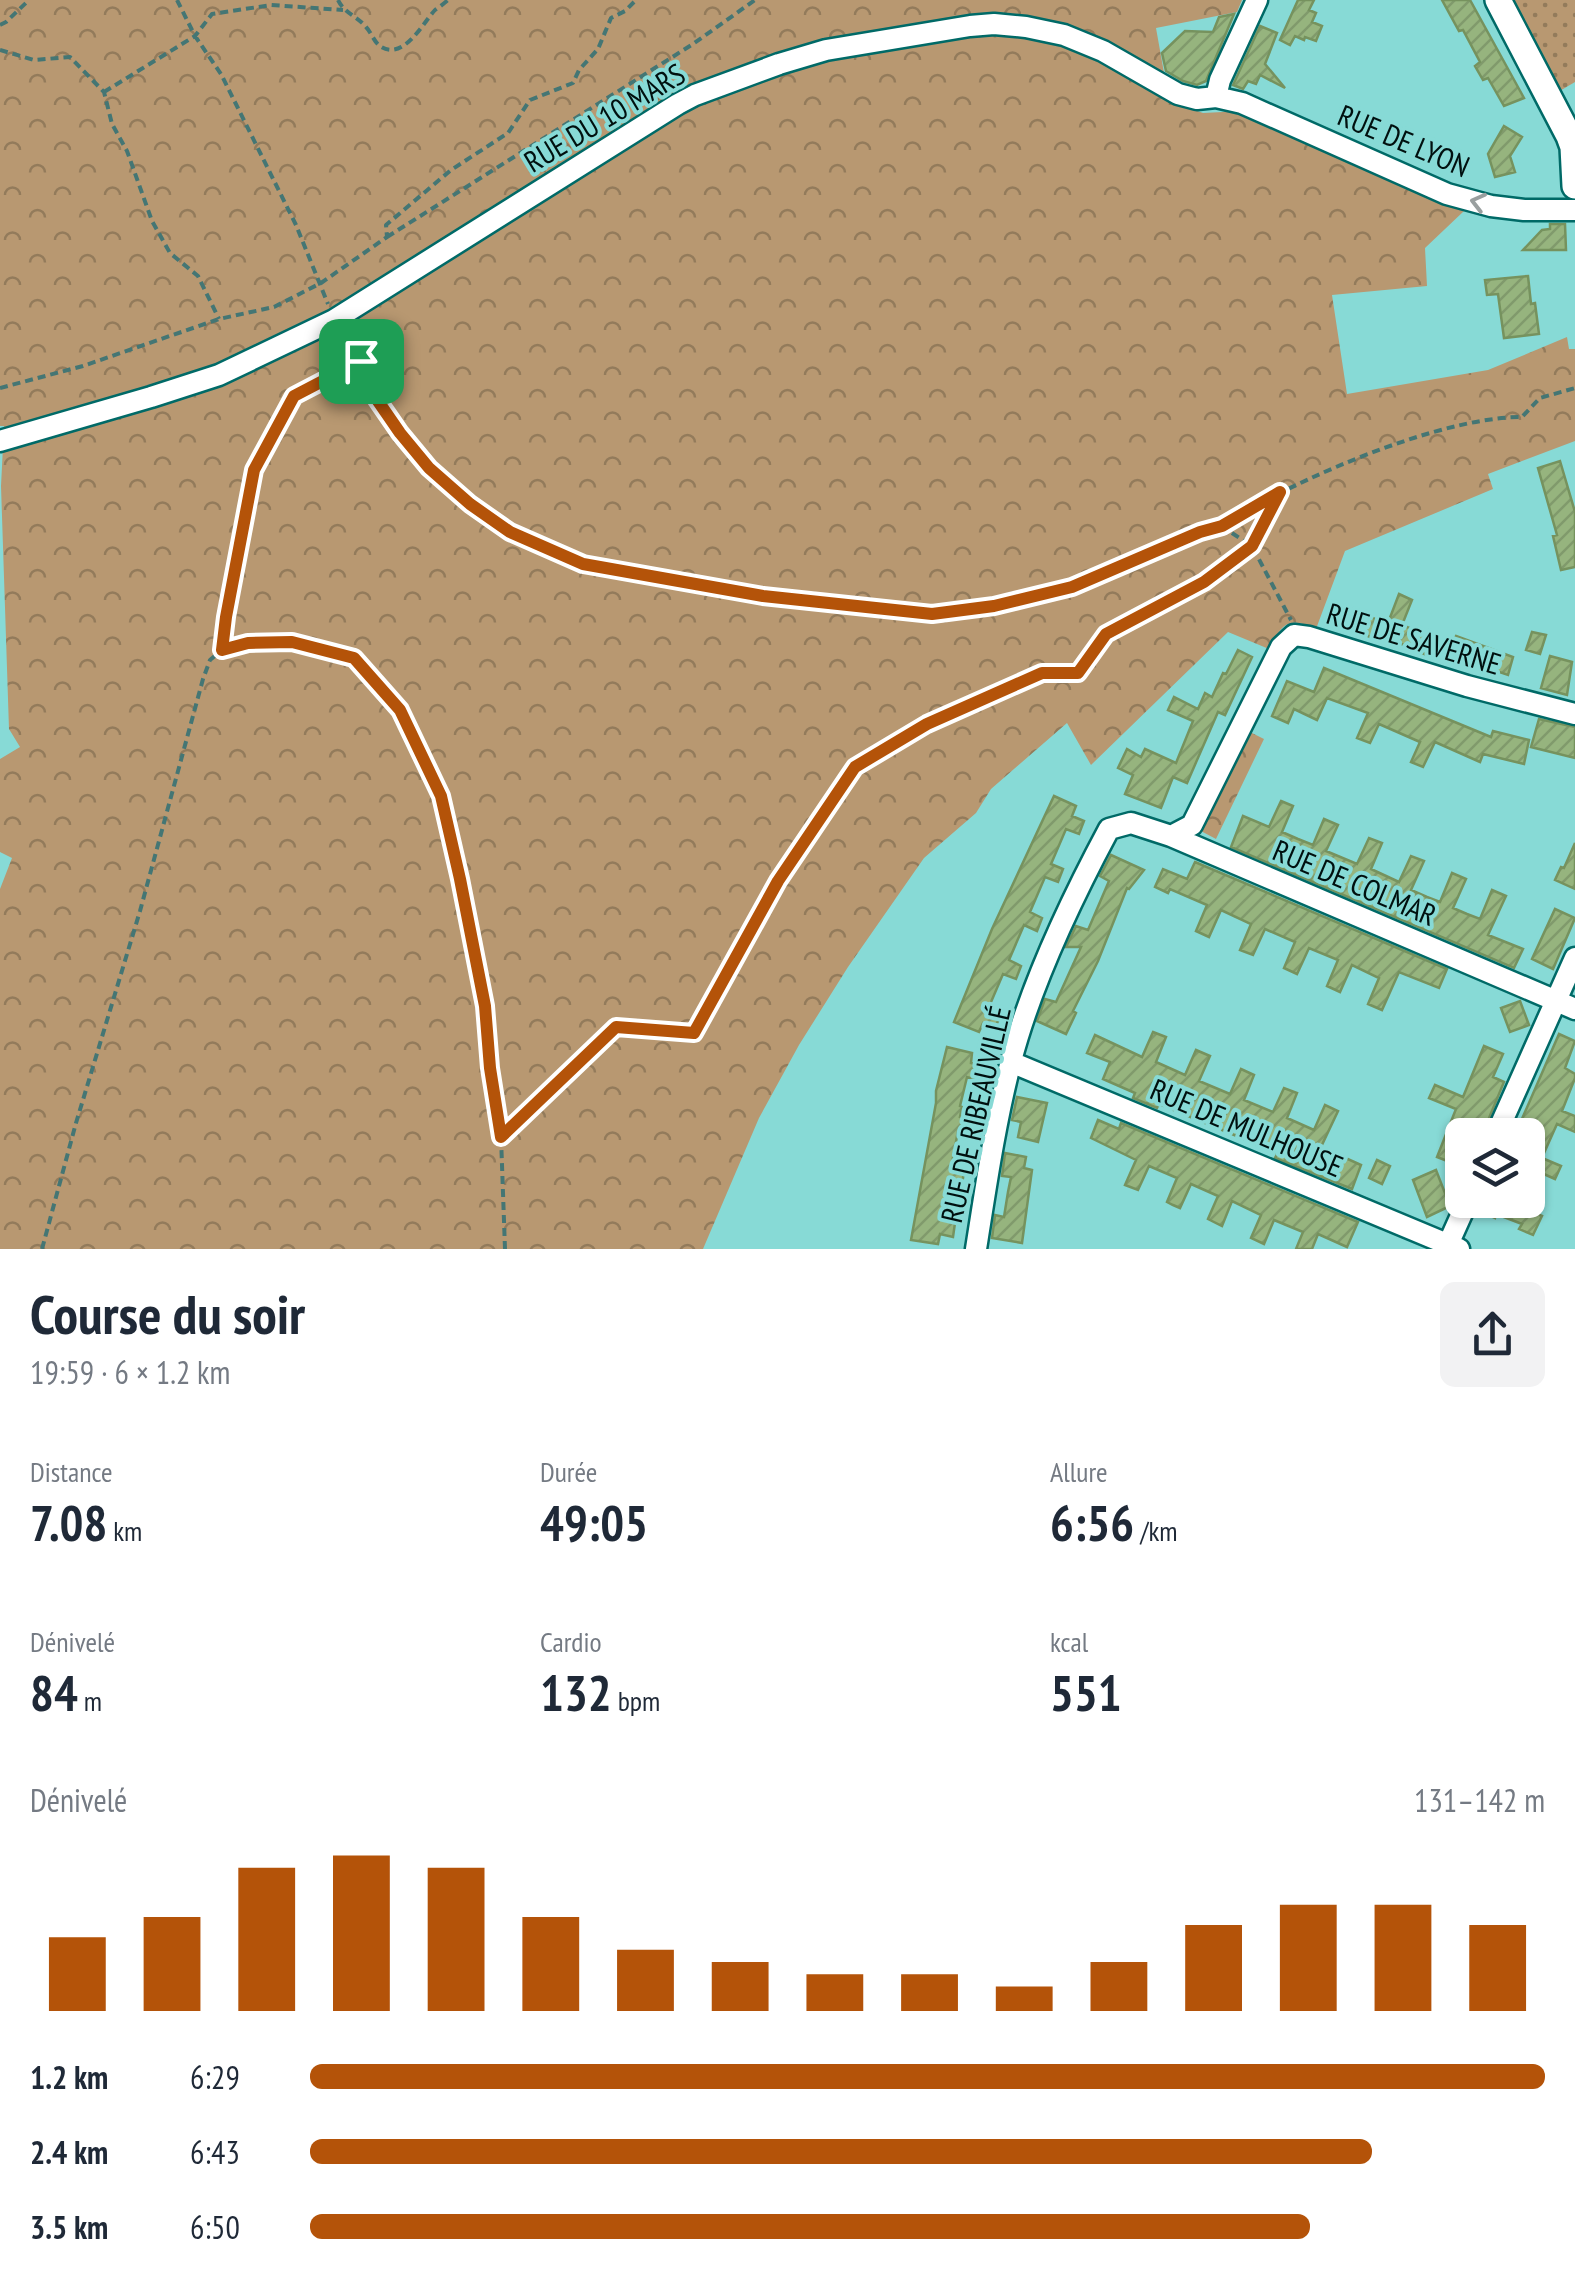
<!DOCTYPE html>
<html lang="fr">
<meta charset="utf-8">
<style>
body{margin:0;font-family:"PT Sans Narrow",sans-serif;background:#f2f2f3;color:#1f2937;height:100vh;display:flex;flex-direction:column;font-size:38px;white-space:nowrap}
*{box-sizing:border-box;margin:0}
p{font-size:32px;color:#747a83}
.icon{flex:none;width:55px;height:55px;fill:none;stroke:currentColor;stroke-width:2;stroke-linecap:round;stroke-linejoin:round}
.map{position:relative;height:1249px;overflow:hidden}
.side{display:flex;flex-direction:column;background:#fff;flex:1}
.side>*{flex:none}
.fabs{position:absolute;left:1445px;top:1118px;display:grid;gap:20px}
.fabs a{display:grid;place-items:center;width:100px;height:100px;border-radius:15px;background:#fff;box-shadow:0 2px 8px #0004;font-size:50px}
.pin{position:absolute;display:grid;place-items:center;width:85px;height:85px;color:#fff;margin:-42px;border-radius:20px;box-shadow:0 5px 15px #0006}
.round{display:grid;place-items:center;flex:none;width:105px;height:105px;border-radius:15px;background:#f2f2f3}
.headline{display:flex;align-items:center;justify-content:space-between;height:170px;padding:0 30px}
h1{font-size:55px;font-weight:800;line-height:75px}
.metrics{display:grid;grid-template-columns:repeat(3,1fr);gap:15px;height:170px;padding:10px 30px}
.metrics div{display:grid;align-content:center}
.metrics b{font-size:50px;font-weight:800}
.metrics small{font-size:28px;font-weight:400}
.metrics p{font-size:28px}
.chart{height:280px;padding:20px 30px}
.chart p{display:flex;justify-content:space-between}
.chart svg{width:100%;height:180px;margin-top:10px;stroke:#b45309;stroke-width:6}
ul{padding:0 30px;list-style:none;font-size:32px}
li{display:grid;grid-template-columns:160px 120px 1fr;align-items:center;height:75px}
li i{height:25px;border-radius:12px;background:#b45309}
.map>svg:first-child{display:block}
.grass{fill:url(#grass-dots)}
.forest{fill:url(#forest-crowns)}
.building{fill:url(#building-hatch);stroke:#76925e;stroke-width:2.5}
.lines{fill:none;stroke-linecap:round;stroke-linejoin:round}
.minor-casing{stroke:#006a67;stroke-width:25}
.tertiary-casing{stroke:#006a67;stroke-width:30}
.path{stroke:#447674;stroke-width:4;stroke-dasharray:8 5;stroke-linecap:butt}
.minor{stroke:#fff;stroke-width:20}
.tertiary{stroke:#fff;stroke-width:25}
.oneway{stroke:#999f9f}
.route-casing{stroke:#fff;stroke-width:20}
.route{stroke:#b45309;stroke-width:12}
.labels{text-anchor:middle;dominant-baseline:central;stroke-width:8;stroke-linejoin:round;paint-order:stroke}
.street-label{font-size:30px;fill:#00100f;stroke:#87dad6}
</style>
<div class="map">
<svg width="1575" height="1249" viewBox="0 0 1575 1249">
<defs>
<pattern id="grass-dots" width="8" height="8" patternUnits="userSpaceOnUse" patternTransform="scale(2.5)"><rect width="8" height="8" fill="#b89871"/><path d="M2 2h.1M6 6h.1" fill="none" stroke="#937b5b" stroke-width="1.8" stroke-linecap="round"/></pattern>
<pattern id="forest-crowns" width="20" height="18" patternUnits="userSpaceOnUse" patternTransform="scale(2.5)"><rect width="20" height="18" fill="#b89871"/><path d="M2 6a3 3 0 1 1 6 0M12 15a3 3 0 1 1 6 0" fill="none" stroke="#937b5b"/></pattern>
<pattern id="building-hatch" width="6" height="6" patternUnits="userSpaceOnUse" patternTransform="scale(2.5)"><rect width="6" height="6" fill="#96b47e"/><path d="M-1 1l2-2M0 6l6-6M5 7l2-2" fill="none" stroke="#809a6c"/></pattern>
</defs>
<rect width="100%" height="100%" fill="#87dad6"/>
<path class="grass" d="M1510,0H1575V82L1558,92Z"/>
<path class="forest" d="M0,0H1242L1237,12L1156,28L1169,101L1203,113L1242,111L1464,211L1425,248L1427,286L1332,295L1347,394L1488,370L1567,337L1569,349H1575V441L1488,474L1493,489L1345,551L1316,629C1287,616 1282,624 1269,649L1228,632L1091,765L1067,723L991,789L976,813L924,858L848,967L799,1045L759,1118L703,1249H0V889L12,858L0,852V759L20,747L9,729L1,486L4,426H0Z
M1246,730L1264,739L1216,839L1199,830Z"/>
<path class="building" d="M1298,0H1314L1309,10L1316,13L1312,22L1322,26L1316,41L1305,37L1304,40L1295,36L1290,45L1280,40Z
M1442,0H1470L1524,98L1504,106L1488,78L1483,80L1475,66L1480,62L1463,30L1459,31Z
M1234,14L1206,81L1197,85L1183,81L1166,71L1162,53L1185,31L1213,32L1219,17Z
M1260,26L1277,33L1265,64L1285,88L1260,75L1256,84L1248,81L1243,89L1233,85Z
M1504,126L1522,137L1510,156L1515,172L1495,177L1488,154Z
M1550,224H1565L1566,250H1523L1542,230L1550,229Z
M1528,276L1531,304L1535,303L1539,334L1504,338L1498,294L1487,295L1485,280Z
M1560,461L1575,512V567L1561,570L1553,536L1557,535L1538,468Z
M1399,594L1412,600L1402,625L1443,642L1436,659L1383,636Z
M1333,604L1346,610L1348,607L1382,622L1375,639L1326,618Z
M1532,632L1546,635L1540,654L1526,650Z
M1456,636L1513,657L1508,675L1449,655Z
M1238,650L1252,657L1225,715L1218,712L1187,783L1173,777L1161,808L1125,794L1133,775L1118,768L1127,749L1141,757L1145,749L1176,763L1193,721L1168,710L1174,697L1198,709L1205,693L1212,697L1223,673L1226,674Z
M1550,656L1572,662L1567,695L1541,688Z
M1324,668L1491,737L1493,731L1529,740L1524,764L1483,754L1480,762L1435,742L1423,767L1411,762L1420,742L1379,724L1370,743L1357,738L1368,713L1327,698L1317,720L1294,709L1288,723L1272,716L1287,681L1314,692Z
M1539,719L1575,727V758L1531,747Z
M1054,796L1076,806L1072,816L1084,821L1079,834L1066,829L1051,864L1063,869L1058,882L1045,877L1030,912L1042,918L1037,931L1024,925L1009,960L1021,966L1016,979L1003,974L988,1009L1001,1014L995,1028L983,1023L979,1032L954,1022L992,929Z
M1281,801L1293,806L1282,832L1298,839L1313,845L1324,819L1338,825L1326,851L1357,864L1369,838L1382,843L1371,869L1399,882L1411,856L1424,861L1411,890L1427,897L1440,902L1452,873L1466,879L1453,908L1467,914L1480,919L1492,890L1506,896L1488,935L1523,949L1514,968L1231,847L1243,816L1269,827Z
M1575,843V889L1555,880L1561,867L1564,868Z
M1111,855L1144,870L1129,889L1127,888L1098,961L1073,1011L1076,1013L1066,1034L1037,1021L1045,999L1056,1002L1081,947H1066L1076,926L1088,930L1109,881L1100,876Z
M1195,862L1447,969L1439,988L1399,972L1382,1010L1368,1004L1379,978L1352,965L1340,992L1327,986L1338,960L1309,948L1297,974L1284,968L1295,942L1265,929L1253,955L1240,950L1251,924L1221,910L1209,937L1196,931L1207,905L1170,889L1168,893L1155,887L1163,869L1187,879Z
M1555,909L1575,918L1553,969L1532,959Z
M1520,1001L1529,1025L1510,1032L1501,1008Z
M1153,1032L1166,1037L1156,1062L1185,1075L1196,1050L1210,1056L1199,1081L1230,1094L1241,1069L1254,1075L1244,1100L1273,1112L1284,1088L1297,1093L1287,1118L1314,1130L1325,1105L1338,1111L1321,1147L1361,1165L1352,1189L1275,1158L1278,1153L1159,1104L1157,1108L1133,1098L1135,1093L1103,1079L1110,1062L1087,1053L1095,1035L1142,1057Z
M1559,1034L1575,1041L1565,1068L1575,1074V1078L1562,1111L1575,1116V1132L1557,1124L1544,1153L1528,1146V1135H1515Z
M1484,1046L1503,1054L1493,1077L1504,1082L1482,1135H1462V1145L1455,1164L1437,1157L1456,1109L1429,1098L1435,1085L1463,1097Z
M947,1047L972,1053L971,1063L984,1066L981,1081L967,1077L960,1106L962,1107L960,1117L974,1119L971,1133L958,1131L951,1168L964,1171L962,1185L948,1183L942,1220L955,1223L953,1237L940,1234L938,1244L911,1240L936,1103V1091Z
M1017,1097L1047,1103L1038,1142L1018,1137L1021,1122L1012,1120Z
M1098,1120L1119,1129L1121,1123L1358,1222L1347,1247L1318,1234L1312,1249H1296L1303,1232L1274,1220L1264,1244L1251,1238L1261,1215L1232,1201L1222,1226L1208,1219L1218,1196L1191,1184L1180,1208L1173,1205L1167,1202L1177,1178L1149,1166L1138,1190L1125,1185L1136,1160L1091,1138Z
M1005,1153L1026,1157L1024,1168L1032,1170L1022,1243L992,1238L995,1215L1004,1217L1008,1192L1011,1177L1002,1176Z
M1542,1158L1561,1166L1555,1179L1537,1171Z
M1377,1160L1390,1166L1382,1184L1369,1178Z
M1436,1170L1450,1206L1427,1217L1413,1180Z
M1482,1200H1505L1542,1216L1533,1235L1519,1229L1522,1224L1496,1214L1495,1218L1482,1212L1483,1209L1480,1207Z"/>
<g class="lines">
<defs>
<path id="minor" d="M1216,97L1220,80L1257,0
M0,441L151,397L219,375L334,320L678,104L695,95L779,64L826,50L970,26L994,24L1026,27L1064,35L1103,51L1178,94L1197,99L1216,97L1242,103L1447,194L1491,206L1524,210H1575
M1171,836L1192,825L1281,647L1294,635L1309,637L1467,686L1575,714
M1011,1062L1459,1249
M1496,1135L1575,958
M976,1249C986,1186 995,1123 1011,1061C1031,984 1071,900 1109,829L1131,823L1171,836L1575,1009
M1446,1249L1468,1200"/>
<path id="tertiary" d="M1498,0L1569,136L1573,147L1575,186"/>
</defs>
<use href="#minor" class="minor-casing"/>
<use href="#tertiary" class="tertiary-casing"/>
<path class="path" d="M177,0L195,36L221,74L296,225L328,304
M338,0C345,14 357,16 366,27C371,32 374,42 380,46C403,62 423,23 435,10C437,9 447,1 448,0
M0,25L6,22L29,0
M0,50L34,60L70,57L104,92L112,124L127,151L152,221L170,253L198,276L219,319
M104,92L195,36L212,14L271,5L343,10
M387,237L693,44L755,0
M346,333L360,347L361,361L369,387L400,433L429,468L470,504L510,531L583,565L763,596L932,613L994,606L1072,587L1200,531C1232,524 1256,505 1284,491C1346,460 1453,417 1522,417L1540,398L1575,388
M0,388L83,366L219,319L274,307L321,283L387,237L386,225L451,170L508,133L530,100L573,83L579,70L598,49L611,18L625,11L636,0
M1221,526L1252,546L1291,620
M222,650L226,617L254,470L295,396L359,362
M42,1249L76,1123L140,911L203,679L210,660L222,650L248,643L292,642L354,658L400,710L441,796L485,1006L490,1067L501,1137
M505,1249L501,1137L616,1027L694,1033L779,881L855,767L927,725L1042,673H1078L1106,635L1204,582L1252,546L1281,492"/>
<use href="#minor" class="minor"/>
<use href="#tertiary" class="tertiary"/>
</g>
<defs><path id="oneway-chevron" d="M-2-3.5L2.5 0L-2 3.5" fill="none" stroke-width="1.6" stroke-linecap="round" stroke-linejoin="round" transform="scale(2.5)"/></defs>
<use class="oneway" href="#oneway-chevron" transform="translate(1478 202) rotate(-166)"/>
<g class="lines">
<defs>
<path id="route" d="M361,361L369,388L400,433L429,468L470,504L510,532L583,564L763,596L932,614L994,606L1072,587L1200,532L1222,526L1280,492L1252,546L1204,582L1106,634L1078,673H1042L927,724L855,767L778,881L694,1033L616,1027L501,1137L490,1068L485,1006L460,879L441,796L400,710L354,658L292,642L248,643L222,650L226,617L254,470L294,396Z"/>
</defs>
<use href="#route" class="route-casing"/>
<use href="#route" class="route"/>
</g>
<g class="labels">
<g class="street-label">
<text transform="translate(604 117) rotate(-31)">RUE DU 10 MARS</text>
<text transform="translate(1404 140) rotate(23)">RUE DE LYON</text>
<text transform="translate(1414 638) rotate(17)">RUE DE SAVERNE</text>
<text transform="translate(1355 882) rotate(23)">RUE DE COLMAR</text>
<text transform="translate(975 1114) rotate(-77)">RUE DE RIBEAUVILLÉ</text>
<text transform="translate(1247 1127) rotate(23)">RUE DE MULHOUSE</text>
</g>
</g>
</svg>
<div class="fabs">
<a><svg class="icon" aria-label="layers" viewBox="0 0 24 24"><path d="M12 4l9 5-9 5-9-5zM3 14l9 5 9-5"/></svg></a>
</div>
<div class="pin" style="left:361px;top:361px;background:#1e9e55"><svg class="icon" aria-label="arrive" viewBox="0 0 24 24"><path d="M6 21V4h12l-3 4 3 4H6"/></svg></div>
</div>
<section class="side">
<div class="headline"><div><h1>Course du soir</h1><p>19:59 · 6 × 1.2 km</p></div><a class="round"><svg class="icon" aria-label="share" viewBox="0 0 24 24"><path d="M12 15V3M7 8l5-5 5 5M5 13v7h14v-7"/></svg></a></div>
<div class="metrics">
<div><p>Distance</p><b>7.08<small> km</small></b></div>
<div><p>Durée</p><b>49:05</b></div>
<div><p>Allure</p><b>6:56<small> /km</small></b></div>
</div>
<div class="metrics">
<div><p>Dénivelé</p><b>84<small> m</small></b></div>
<div><p>Cardio</p><b>132<small> bpm</small></b></div>
<div><p>kcal</p><b>551</b></div>
</div>
<div class="chart"><p><span>Dénivelé</span>131–142 m</p>
<svg viewBox="0 0 160 44" preserveAspectRatio="none"><path d="M5 44V26M15 44V21M25 44V9M35 44V6M45 44V9M55 44V21M65 44V29M75 44V32M85 44V35M95 44V35M105 44V38M115 44V32M125 44V23M135 44V18M145 44V18M155 44V23"/></svg>
</div>
<ul>
<li><b>1.2 km</b>6:29<i style="width:100%"></i></li>
<li><b>2.4 km</b>6:43<i style="width:86%"></i></li>
<li><b>3.5 km</b>6:50<i style="width:81%"></i></li>
</ul>
</section>
